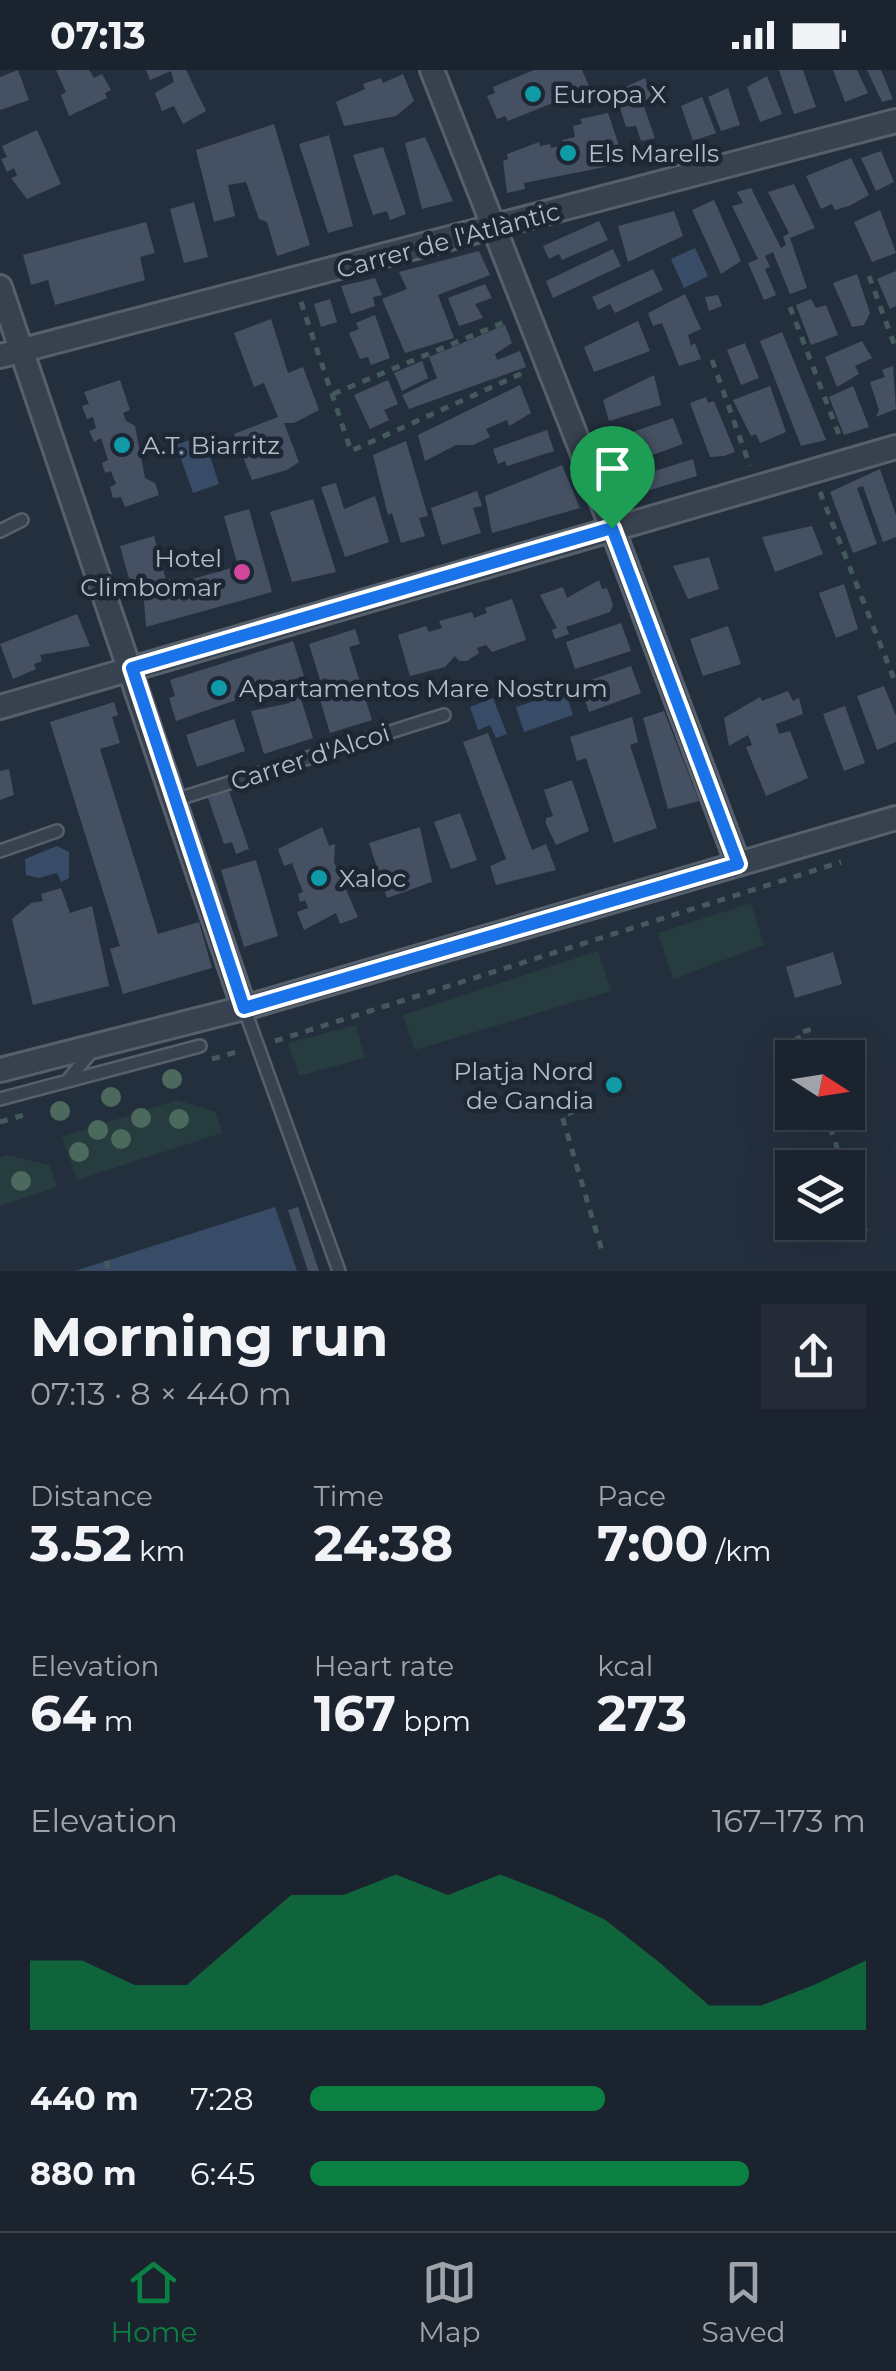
<!DOCTYPE html>
<meta charset="utf-8">
<style>
body{margin:0;font-family:Montserrat,sans-serif;background:#242b36;color:#f1f3f6;height:100vh;display:flex;flex-direction:column;font-size:38px;white-space:nowrap}
*{box-sizing:border-box;margin:0}
p{font-size:32px;color:#a0a4aa}
.icon{flex:none;width:55px;height:55px;fill:none;stroke:currentColor;stroke-width:2;stroke-linecap:round;stroke-linejoin:round}
.map{position:relative;height:1201px;overflow:hidden}
.drawer{display:flex;flex-direction:column;background:#1b232e;flex:1}
.drawer>*{flex:none}
.needle{width:65px;rotate:102deg}
.buttons{position:absolute;left:775px;top:970px;display:grid;gap:20px}
.buttons a{display:grid;place-items:center;width:90px;height:90px;border-radius:0px;background:#1b232e;box-shadow:0 10px 40px #0002,0 0 0 2px #39404a;font-size:50px}
.pin{position:absolute;display:grid;place-items:center;width:85px;height:85px;color:#fff;margin:-102px -42px;border-radius:50% 50% 50% 0;rotate:-45deg;box-shadow:0 0 10px #0007}
.pin .icon{rotate:45deg}
.round{display:grid;place-items:center;flex:none;width:105px;height:105px;border-radius:0px;background:#242b36}
.headline{display:flex;align-items:center;justify-content:space-between;height:170px;padding:0 30px}
h1{font-size:55px;font-weight:700;line-height:75px}
.figures{display:grid;grid-template-columns:repeat(3,1fr);gap:15px;height:170px;padding:10px 30px}
.figures div{display:grid;align-content:center}
.figures b{font-size:50px;font-weight:700}
.figures small{font-size:28px;font-weight:400}
.figures p{font-size:28px}
.chart{height:280px;padding:20px 30px}
.chart p{display:flex;justify-content:space-between}
.chart svg{width:100%;height:180px;margin-top:10px;fill:#0b8043;opacity:.7}
ul{padding:0 30px;list-style:none;font-size:32px}
li{display:grid;grid-template-columns:160px 120px 1fr;align-items:center;height:75px}
li i{height:25px;border-radius:12px;background:#0b8043}
.status{display:flex;justify-content:space-between;align-items:center;height:70px;padding:0 50px;background:#1b232e;direction:ltr}
.status svg{height:28px;fill:currentColor}
.tabs{display:flex;justify-content:space-around;align-items:center;height:140px;border-top:2px solid #39404a;background:#1b232e;font-size:28px;color:#a0a4aa}
.tabs a{display:grid;justify-items:center;gap:5px}
.tabs .on{color:#0b8043}
.map>svg:first-child{display:block}
.green{fill:#263c3f}
.water{fill:#394c67}
.building{fill:#455162}
.lines{fill:none;stroke-linecap:round;stroke-linejoin:round}
.service-casing{stroke:#565f6c;stroke-width:16}
.minor-casing{stroke:#565f6c;stroke-width:28}
.path{stroke:#44595c;stroke-width:5;stroke-dasharray:8 8;stroke-linecap:butt}
.service{stroke:#38414e;stroke-width:11}
.minor{stroke:#38414e;stroke-width:22}
.tree{fill:#4b6a5d}
.route-casing{stroke:#fff;stroke-width:20}
.route{stroke:#1a73e8;stroke-width:12}
.culture-dot{fill:#0f9aa8;stroke:#1d2633;stroke-width:4}
.hotel-dot{fill:#d1479c;stroke:#1d2633;stroke-width:4}
.labels{text-anchor:middle;dominant-baseline:central;stroke-width:9;stroke-linejoin:round;paint-order:stroke}
.poi-label{font-size:25px;fill:#b4bcc9;stroke:#1d2633;text-anchor:start}
.street-label{font-size:25px;fill:#b4bcc9;stroke:#1d2633}
</style>
<div class="status"><b>07:13</b><svg viewBox="0 0 49 12"><path d="M0 12V9h3v3zM5 12V6h3v6zM10 12V3h3v9zM15 12V0h3v12zM26 1h20v11H26zM47 4h2v5h-2z"/></svg></div>
<div class="map">
<svg width="896" height="1201" viewBox="0 0 896 1201">
<rect width="100%" height="100%" fill="#242f3e"/>
<path class="green" d="M751,833L764,875L673,909L658,863Z
M598,881L611,921L415,980L403,945Z
M356,955L365,988L299,1006L288,973Z
M177,1030L216,1042L222,1063L77,1110L62,1067Z
M6,1085L50,1095L57,1117L0,1136V1087Z"/>
<path class="water" d="M695,178L708,206L684,218L671,189Z
M203,365L219,414L193,423L176,375Z
M565,621L573,645L524,662L516,637Z
M493,628L507,664L496,668L490,655L478,660L470,637Z
M57,776L69,782V808L61,812L57,803L39,808L26,805L25,789Z
M275,1137L297,1201H75Z"/>
<path class="building" d="M18,0L29,30L0,40V7Z
M56,0H89L94,8L102,4L111,20L105,23L107,28L69,46L61,25L66,22Z
M146,0H186L206,41L183,54L174,36L162,41L155,23L174,12L171,1L150,10Z
M534,0H582L590,18L508,51L505,46L497,49L487,26L495,23L493,17Z
M779,0H803L816,37L794,44Z
M833,0H857L868,23L845,32Z
M867,0H881L893,29L882,32Z
M403,4L414,31L396,46L344,56L336,32L365,19L363,14L381,8L383,13Z
M767,6L782,44L760,52L747,17Z
M645,8L652,28L642,31L655,68L641,71L636,56L626,57L615,22Z
M728,18L740,55L721,61L708,27Z
M702,27L716,63L693,71L681,36Z
M608,43L625,93L524,113L525,119L507,123L503,91L508,89L507,84L539,72L540,76L550,74L551,78L564,75L563,70L575,67L573,56L582,54L580,49Z
M274,54L310,175L277,186L267,152L259,149L246,112L228,115L235,146L214,152L196,80Z
M37,60L61,114L27,129L11,108L17,106L14,98L7,102L1,89L7,87L2,76Z
M329,65L353,156L328,163L299,74Z
M425,67L453,131L422,139L405,73Z
M383,77L406,144L390,150L387,141L373,145L353,85Z
M881,81L894,112L876,121L861,88Z
M851,88L869,125L849,136L835,140L832,134L821,139L806,106Z
M794,114L815,158L790,168L807,218L790,224L773,182L765,186L770,197L765,199L776,225L764,230L748,193L758,189L732,136L743,133L737,122L751,118L781,178L786,175L783,167L789,163L768,122Z
M714,130L741,191L721,204L692,140Z
M194,132L208,187L184,193L170,139Z
M880,140L896,183L872,192L854,152Z
M674,141L683,166L628,192L618,156Z
M599,151L608,170L562,190L559,184L549,189L543,176Z
M146,152L155,183L140,187L145,210L55,235L48,210L31,215L23,185Z
M613,179L621,196L553,228L546,211Z
M479,181L490,205L438,225L454,268L405,283L382,229L407,219L399,202Z
M653,199L663,220L615,243L610,234L598,240L592,227Z
M896,201V236L890,239L877,209Z
M857,204L870,243L864,255L852,257L833,213Z
M375,208L382,225L373,227L375,236L351,244L341,216Z
M485,214L492,228L475,234L483,248L459,256L448,228Z
M685,224L701,259L688,265L691,276L695,273L701,289L679,296L662,253L653,256L648,243Z
M718,225L722,236L709,241L705,227Z
M330,229L337,252L321,257L314,234Z
M811,229L816,238L826,235L838,265L811,275L796,235Z
M375,245L390,288L371,295L368,287L360,289L349,263L359,259L356,253Z
M271,249L288,303L303,297L319,340L294,353H284L299,392L287,400L252,410L234,364L278,347L264,313L254,317L234,263Z
M638,251L650,281L594,302L584,277Z
M505,255L512,273L495,284L497,290L520,281L526,297L409,339L402,325L437,308L429,287Z
M782,262L826,370L801,376L760,271Z
M862,271L872,288L855,296L859,304L837,317L825,287Z
M745,273L759,308L741,315L727,280Z
M422,291L428,308L402,321L394,303Z
M893,296L896,339L876,347L879,340L870,312L885,307L882,300Z
M654,305L661,335L609,351L603,330Z
M120,310L130,340L123,343L126,351L135,356L145,408L155,413L159,425L125,437L121,427L113,428L110,417L116,414L111,401L105,403L102,393L108,390L101,368L94,372L89,361L96,358L93,347L87,349L82,336L89,334L84,322Z
M388,310L398,334L384,340L389,350L370,359L354,325Z
M520,315L531,343L509,356L507,350L486,359L490,367L473,375H456L425,391L418,365Z
M770,316L786,362L760,373L756,364L751,366L733,330Z
M853,316L869,357L844,365L829,327Z
M706,327L708,333L714,331L735,382L724,386L710,387L690,333Z
M673,348L683,374L622,396L612,369Z
M547,360L554,381L507,396L505,391L498,394L493,379Z
M406,371L428,446L419,448L425,466L401,473L392,443L388,445L373,385Z
M693,389L697,406L630,426L626,410Z
M562,395L580,438L492,463L485,426Z
M880,399L896,445V467L883,472L863,416L857,418L877,474L853,483L830,422Z
M336,413L344,439L375,426L389,472L345,487L321,417Z
M477,421L482,436L473,438L481,463L442,475L431,438Z
M313,429L336,502L292,512L270,442Z
M249,439L272,522L146,557L144,531L133,523L120,476L154,466L166,510L174,508L175,514L238,496L224,446Z
M812,456L823,484L775,502L762,467Z
M709,487L719,519L688,529L673,496Z
M599,510L602,519L607,518L613,535L610,542L566,557L569,564L555,569L552,560L557,558L540,525L563,517L567,528Z
M844,514L858,559L836,568L819,523Z
M512,529L526,570L492,582L486,575L477,578L479,583L467,591H459L455,586L445,597L410,606L398,565L426,556L429,562L442,558L439,551L472,542L474,548L487,543L485,538Z
M77,544L90,576L40,585L42,591L34,594L36,599L13,609L0,574Z
M621,553L631,581L575,599L566,572Z
M728,556L741,594L703,606L690,569Z
M355,559L360,574L349,577L372,650L330,663L317,620L329,616L326,608L320,610L309,574Z
M293,571L304,606L176,651L169,628L175,626L170,610Z
M631,596L641,623L589,642L579,614Z
M884,616L896,646V672L877,680L857,626Z
M788,621L793,631L799,628L803,644L776,654L779,664L790,661L808,708L766,726L746,677L752,675L748,665L729,676L724,648L760,627L762,631Z
M300,626L313,668L264,684L251,641L290,633L289,629Z
M114,632L118,645L112,647L120,673L100,679L158,864L199,852L212,898L123,924L110,879L120,876L50,652Z
M845,636L865,693L844,701L823,644Z
M664,641L699,731L668,739L643,648Z
M632,647L638,672L630,675L657,758L614,773L586,688L577,691L570,667Z
M234,649L245,681L197,697L186,665Z
M488,663L532,780L546,774L556,800L496,815L490,796L506,789L463,672Z
M9,699L14,725L0,730V701Z
M572,710L589,761L556,775L546,754V748L553,746L544,720Z
M229,721L249,779L236,784L232,772L224,774L208,728Z
M460,743L477,790L451,799L434,752Z
M322,757L329,776L335,774L334,792L358,847L340,854L336,843L304,860L297,842L308,838L305,830L300,832L298,824L303,822L292,793L284,796L278,779Z
M420,757L432,812L387,828L369,773Z
M256,790L278,866L244,877L221,800Z
M61,818L70,843L92,836L109,916L33,935L12,849L31,833L43,831L41,824Z
M833,882L842,914L795,928L786,897Z
M298,1137L319,1201H308L288,1140Z"/>
<g class="lines">
<defs>
<path id="service" d="M0,461L22,450
M175,730L444,645
M0,781L57,761
M244,938L339,1201
M67,1011L93,980
M0,1029L200,976"/>
<path id="minor" d="M432,0L612,458L738,794
M0,217L244,938
M0,286L896,51
M0,637L896,377
M0,1000L244,938L896,748"/>
</defs>
<use href="#service" class="service-casing"/>
<use href="#minor" class="minor-casing"/>
<path class="path" d="M869,206L896,279
M301,232L351,381L525,302
M790,237L841,370
M712,290L750,396
M333,324L507,251
M820,422L896,614
M275,971L841,792
M806,988L797,964L818,957
M212,989L240,981
M575,1041L562,1046L602,1181
M825,1042L844,1098
M0,1052L24,1045
M848,1108L866,1162
M106,1191L109,1201"/>
<use href="#service" class="service"/>
<use href="#minor" class="minor"/>
</g>
<g class="tree">
<circle cx="172" cy="1009" r="10"/>
<circle cx="111" cy="1027" r="10"/>
<circle cx="60" cy="1041" r="10"/>
<circle cx="141" cy="1048" r="10"/>
<circle cx="179" cy="1049" r="10"/>
<circle cx="98" cy="1060" r="10"/>
<circle cx="121" cy="1069" r="10"/>
<circle cx="79" cy="1082" r="10"/>
<circle cx="21" cy="1111" r="10"/>
</g>
<g class="lines">
<defs>
<path id="route" d="M612,458L738,794L244,938L132,598Z"/>
</defs>
<use href="#route" class="route-casing"/>
<use href="#route" class="route"/>
</g>
<g class="culture-dot">
<circle cx="533" cy="24" r="10"/>
<circle cx="568" cy="83" r="10"/>
<circle cx="122" cy="375" r="10"/>
<circle cx="219" cy="618" r="10"/>
<circle cx="319" cy="808" r="10"/>
<circle cx="614" cy="1015" r="10"/>
</g>
<circle class="hotel-dot" cx="242" cy="502" r="10"/>
<g class="labels">
<g class="poi-label">
<text x="553" y="24">Europa X</text>
<text x="588" y="83">Els Marells</text>
<text x="142" y="375">A.T. Biarritz</text>
<text x="222" y="488" text-anchor="end">Hotel<tspan x="222" dy="29">Climbomar</tspan></text>
<text x="239" y="618">Apartamentos Mare Nostrum</text>
<text x="339" y="808">Xaloc</text>
<text x="594" y="1001" text-anchor="end">Platja Nord<tspan x="594" dy="29">de Gandia</tspan></text>
</g>
<g class="street-label">
<text transform="translate(448 170) rotate(-15)">Carrer de l'Atlàntic</text>
<text transform="translate(310 687) rotate(-18)">Carrer d'Alcoi</text>
</g>
</g>
</svg>
<div class="buttons">
<a><svg class="needle" viewBox="-14 -14 28 28"><path d="M0-13l5 13h-10z" fill="#e53935"/><path d="M0 13l5-13h-10z" fill="#a0a4aa"/></svg></a>
<a><svg class="icon" aria-label="layers" viewBox="0 0 24 24"><path d="M12 4l9 5-9 5-9-5zM3 14l9 5 9-5"/></svg></a>
</div>
<div class="pin" style="left:612px;top:458px;background:#1e9e55"><svg class="icon" aria-label="arrive" viewBox="0 0 24 24"><path d="M6 21V4h12l-3 4 3 4H6"/></svg></div>
</div>
<section class="drawer">
<div class="headline"><div><h1>Morning run</h1><p>07:13 · 8 × 440 m</p></div><a class="round"><svg class="icon" aria-label="share" viewBox="0 0 24 24"><path d="M12 15V3M7 8l5-5 5 5M5 13v7h14v-7"/></svg></a></div>
<div class="figures">
<div><p>Distance</p><b>3.52<small> km</small></b></div>
<div><p>Time</p><b>24:38</b></div>
<div><p>Pace</p><b>7:00<small> /km</small></b></div>
</div>
<div class="figures">
<div><p>Elevation</p><b>64<small> m</small></b></div>
<div><p>Heart rate</p><b>167<small> bpm</small></b></div>
<div><p>kcal</p><b>273</b></div>
</div>
<div class="chart"><p><span>Elevation</span>167–173 m</p>
<svg viewBox="0 0 160 44" preserveAspectRatio="none"><path d="M0 44V27L10 27L20 33L30 33L40 22L50 11L60 11L70 6L80 11L90 6L100 11L110 17L120 27L130 38L140 38L150 33L160 27V44z"/></svg>
</div>
<ul>
<li><b>440 m</b>7:28<i style="width:53%"></i></li>
<li><b>880 m</b>6:45<i style="width:79%"></i></li>
</ul>
</section>
<nav class="tabs">
<a class="on"><svg class="icon" aria-label="home" viewBox="0 0 24 24"><path d="M3 11l9-7 9 7M6 9v11h12V9"/></svg>Home</a>
<a><svg class="icon" aria-label="map" viewBox="0 0 24 24"><path d="M3 6l6-2 6 2 6-2v14l-6 2-6-2-6 2zM9 4v14M15 6v14"/></svg>Map</a>
<a><svg class="icon" aria-label="saved" viewBox="0 0 24 24"><path d="M7 4h10v16l-5-4-5 4z"/></svg>Saved</a>
</nav>
